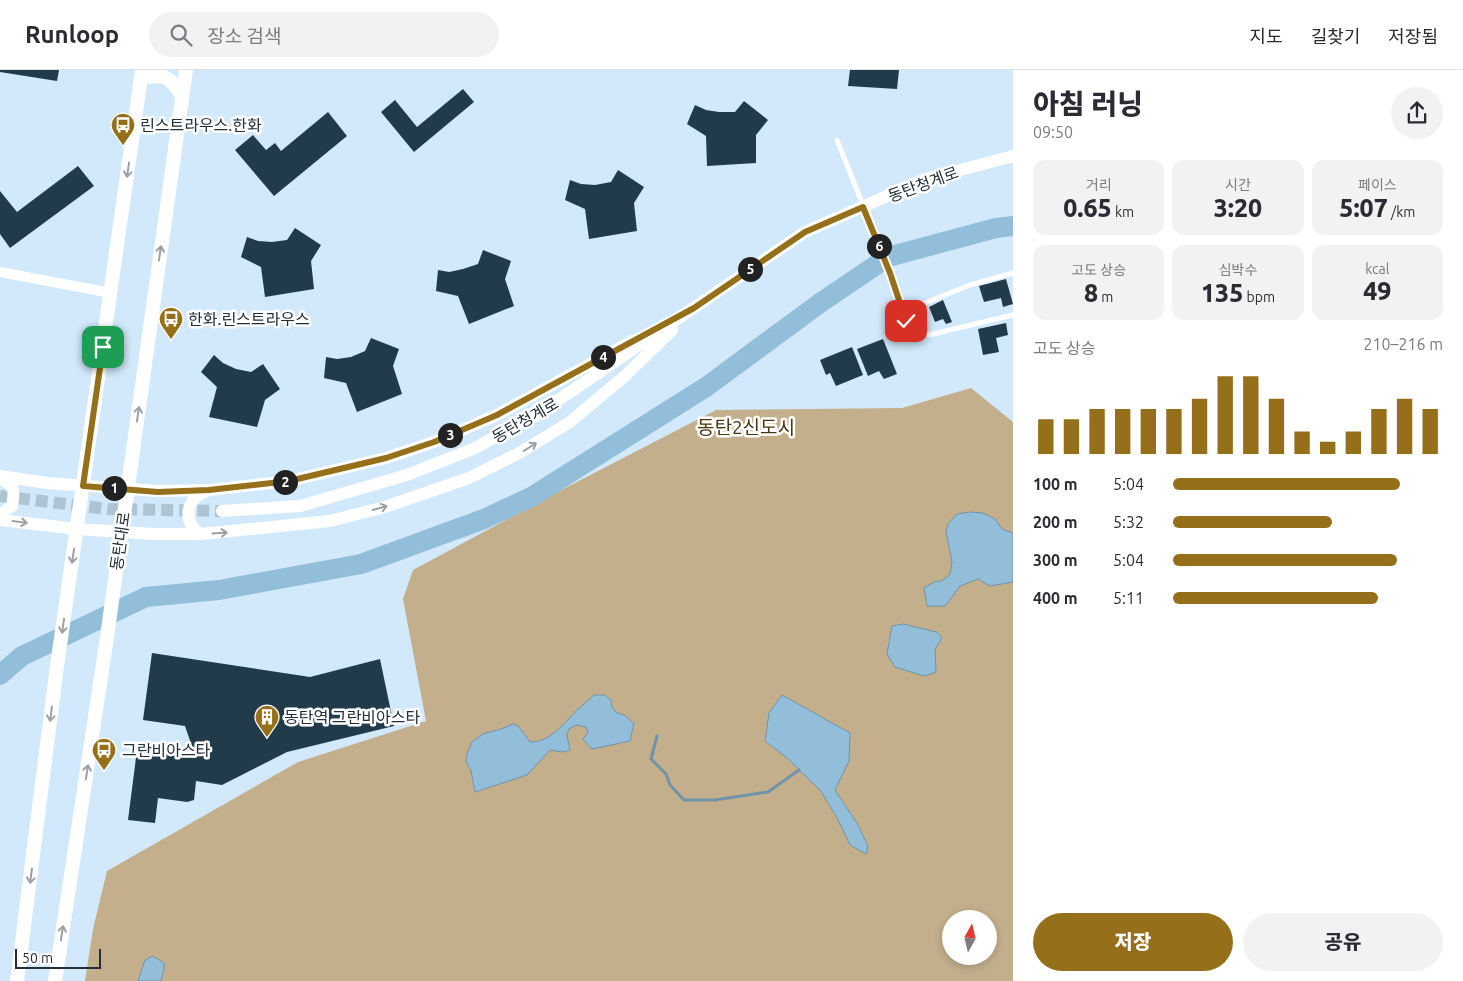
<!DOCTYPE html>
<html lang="ko">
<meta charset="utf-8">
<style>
body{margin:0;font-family:Ubuntu,"Noto Sans KR",sans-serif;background:#f2f2f3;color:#2b2b33;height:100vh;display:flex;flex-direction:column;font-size:19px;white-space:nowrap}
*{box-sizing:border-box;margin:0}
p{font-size:16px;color:#7c7c81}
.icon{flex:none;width:28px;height:28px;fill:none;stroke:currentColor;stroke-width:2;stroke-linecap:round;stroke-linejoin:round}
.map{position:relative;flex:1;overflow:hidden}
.side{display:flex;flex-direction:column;background:#fff;width:450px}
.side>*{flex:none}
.needle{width:32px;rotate:8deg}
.controls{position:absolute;left:942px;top:840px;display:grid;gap:10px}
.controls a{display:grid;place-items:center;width:55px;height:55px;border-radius:50%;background:#fff;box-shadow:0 2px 8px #0003;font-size:25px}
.scale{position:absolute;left:15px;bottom:12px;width:86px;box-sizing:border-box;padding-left:5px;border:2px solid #232f37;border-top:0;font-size:14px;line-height:18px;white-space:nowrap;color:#232f37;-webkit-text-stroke:4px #fff;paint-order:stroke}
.pin{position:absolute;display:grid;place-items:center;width:42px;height:42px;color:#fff;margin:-21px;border-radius:10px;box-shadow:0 2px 8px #0006}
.km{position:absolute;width:25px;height:25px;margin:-12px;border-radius:50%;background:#222;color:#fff;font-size:14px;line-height:25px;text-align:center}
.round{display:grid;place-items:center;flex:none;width:52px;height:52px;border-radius:26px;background:#f2f2f3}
.overview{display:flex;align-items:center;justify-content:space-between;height:85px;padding:0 20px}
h1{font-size:28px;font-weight:800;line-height:38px}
.figures{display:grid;grid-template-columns:repeat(3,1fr);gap:8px;height:85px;padding:5px 20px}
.figures div{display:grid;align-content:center;border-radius:12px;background:#f2f2f3;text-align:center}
.figures b{font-size:25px;font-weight:800}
.figures small{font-size:14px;font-weight:400}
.figures p{font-size:14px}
.chart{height:140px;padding:10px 20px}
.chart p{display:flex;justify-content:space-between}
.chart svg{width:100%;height:90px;margin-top:5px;stroke:#956f19;stroke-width:6}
.cta{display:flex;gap:10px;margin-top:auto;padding:10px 20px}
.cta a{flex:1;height:58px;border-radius:30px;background:#956f19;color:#fff;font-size:20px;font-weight:800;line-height:58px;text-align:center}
.cta a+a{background:#f2f2f3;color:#2b2b33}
ul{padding:0 20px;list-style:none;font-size:16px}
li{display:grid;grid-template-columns:80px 60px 1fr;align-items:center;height:38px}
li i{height:12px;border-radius:6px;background:#956f19}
header{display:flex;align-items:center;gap:30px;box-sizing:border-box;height:70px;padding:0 25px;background:#fff;border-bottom:1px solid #e1e1e2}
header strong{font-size:24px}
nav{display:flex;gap:28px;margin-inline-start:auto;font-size:18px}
.search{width:350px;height:45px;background:#f2f2f3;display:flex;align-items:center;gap:12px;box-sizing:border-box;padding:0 18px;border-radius:28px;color:#7c7c81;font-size:19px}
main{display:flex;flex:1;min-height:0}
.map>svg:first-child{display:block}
.green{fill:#c3af8c;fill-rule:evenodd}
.water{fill:#93beda;stroke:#7193a9}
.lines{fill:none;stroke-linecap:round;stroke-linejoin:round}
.stream{stroke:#7193a9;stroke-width:3}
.river{stroke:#93beda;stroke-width:20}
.building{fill:#213b4b}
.tertiary-tunnel{stroke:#aec4d3;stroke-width:12;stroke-dasharray:12 6;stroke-linecap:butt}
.service{stroke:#fff;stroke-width:5}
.minor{stroke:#fff;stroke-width:10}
.tertiary{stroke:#fff;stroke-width:12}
.secondary{stroke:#fff;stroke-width:14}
.oneway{stroke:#9ca1a5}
.route-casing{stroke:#fff;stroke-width:10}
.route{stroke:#956f19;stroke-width:6}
.labels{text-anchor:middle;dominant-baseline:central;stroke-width:5;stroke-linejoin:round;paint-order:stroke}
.poi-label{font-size:16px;fill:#232f37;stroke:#fff;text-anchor:start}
.street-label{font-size:16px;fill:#232f37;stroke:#fff}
.quarter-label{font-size:19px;fill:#48350e;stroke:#fff}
</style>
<header>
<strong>Runloop</strong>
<div class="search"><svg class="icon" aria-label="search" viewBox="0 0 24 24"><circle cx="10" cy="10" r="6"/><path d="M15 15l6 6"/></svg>장소 검색</div>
<nav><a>지도</a><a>길찾기</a><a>저장됨</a></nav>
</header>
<main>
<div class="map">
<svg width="1013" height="911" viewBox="0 0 1013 911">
<rect width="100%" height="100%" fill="#d1e9fa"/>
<path class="green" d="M971,318L1013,352V911H85L93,859L107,801L298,692L426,651L403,529L413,500L569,416L716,340L902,338ZM951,849H989V886H951Z"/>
<path class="water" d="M970,442L983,443L995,449L1002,459L1013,463V512L990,516L978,509L960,516L945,536H927L924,518L934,512L942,511L950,504L952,492L946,462L948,454L957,444Z
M903,554L937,562L942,568L935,579L936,602L924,606L895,597L887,584L892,556Z
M594,625H605L611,630L612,637L617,643L624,645L634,653L630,671L592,679L583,669L588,663L586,657L576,655L569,659L567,665L570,680L563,682L550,680L527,705L475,722L471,701L466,691L467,684L472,672L483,664L501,659L513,654L518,656L530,672C550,672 563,655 576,641C581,636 588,631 594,625Z
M782,625L850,663L849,691L835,720L857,753L868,776L866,784L850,775L837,748L821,721L786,687L765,671L769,643Z
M153,886L164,893V899L161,911H138L145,890Z"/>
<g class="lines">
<path class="stream" d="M657,666L651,689L666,704L670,715L684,730H715L768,722L799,700"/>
<path class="river" d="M0,605L22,586L146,527L219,520L361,494L484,449L533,426L706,317L820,233L888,187L996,158L1013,156"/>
</g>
<path class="building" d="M0,0H59L57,11L0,2Z
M850,0H899L897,19L848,16Z
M463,19L474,32L414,82L381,42L395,30L417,57Z
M744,31L768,50L756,65V93L707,96L706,66L687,54L695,35L706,40L719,42H735Z
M328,42L347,66L274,126L235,80L253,65L266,80L275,73L281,81Z
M78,96L94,116L10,178L0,164V121L17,142Z
M618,100L644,117L634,133L637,161L589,169L585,139L565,130L570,110L581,114L595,115L611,112Z
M295,158L321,175L311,191L314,219L265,227L261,197L241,187L247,167L258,171L272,172L287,170Z
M483,180L511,191L505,209L514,236L469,254L458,226L436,221L438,200L449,202L463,199L478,194Z
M1006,209L1013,234L1003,237L1001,228L984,232L979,216Z
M943,230L952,252L946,254L943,249L935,252L929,237Z
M1006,253L1008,265L996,268L999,282L983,285L978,259Z
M371,268L399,279L393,296L402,324L357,342L346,313L324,308L326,287L337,289L351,287L365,281Z
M883,269L897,304L884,309L879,301L868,306L857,279Z
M852,277L863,305L836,316L830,303L826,305L820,290Z
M214,285L223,293L236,299L251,302L263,294L280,319L265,330L257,357L209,347L217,317L201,302Z
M152,583L310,607L380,589L394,656L287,682L222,715L196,711L194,730L187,732L158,728L155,753L128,750L137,680L196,688L185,656L143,650Z"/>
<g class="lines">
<path class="tertiary-tunnel" d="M0,426L108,439L222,441"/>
<path class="service" d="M837,70L890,203L906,251L929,265L1013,245
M906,251L920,235L970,215L1013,203"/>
<path class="minor" d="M0,202L111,223"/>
<path class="tertiary" d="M0,406L47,413L158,421L209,420L289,411L386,388L434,372L497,345L632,271
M0,408C15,416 15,420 12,436L0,445
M222,441L300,436L407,405L473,379L535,346L805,162L926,109L1013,86
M0,450L77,459L154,464H201L330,451L385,437L469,408L521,382L570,352L625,306L672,260
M201,464C198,462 194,460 192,456C183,441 192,426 207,421"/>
<path class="secondary" d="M141,8C167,4 167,5 182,25
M17,911L57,596L142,0
M55,911L106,574L186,0"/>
</g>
<defs><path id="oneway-shaft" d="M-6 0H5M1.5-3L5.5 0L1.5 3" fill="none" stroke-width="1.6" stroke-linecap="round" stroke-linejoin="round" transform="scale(1.25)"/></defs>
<g class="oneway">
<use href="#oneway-shaft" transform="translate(128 100) rotate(98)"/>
<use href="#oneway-shaft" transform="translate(160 183) rotate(-82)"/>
<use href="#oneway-shaft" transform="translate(138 344) rotate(-82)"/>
<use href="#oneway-shaft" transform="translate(530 377) rotate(-32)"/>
<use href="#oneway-shaft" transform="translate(380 438) rotate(-16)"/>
<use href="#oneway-shaft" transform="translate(20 452) rotate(8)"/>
<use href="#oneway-shaft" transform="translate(220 463) rotate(-4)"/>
<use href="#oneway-shaft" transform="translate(73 486) rotate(98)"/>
<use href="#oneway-shaft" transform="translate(63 556) rotate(98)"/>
<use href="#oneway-shaft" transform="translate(51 644) rotate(97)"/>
<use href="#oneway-shaft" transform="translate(87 702) rotate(-81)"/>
<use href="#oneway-shaft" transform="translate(31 806) rotate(97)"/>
<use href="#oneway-shaft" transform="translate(62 863) rotate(-81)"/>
</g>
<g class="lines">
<defs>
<path id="route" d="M103,277L83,416L158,422L209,420L289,411L386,388L434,372L497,345L694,238L805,162L863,137L890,203L906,251"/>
</defs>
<use href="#route" class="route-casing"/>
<use href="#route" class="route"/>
</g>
<defs>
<symbol id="bus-pin" viewBox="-11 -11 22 30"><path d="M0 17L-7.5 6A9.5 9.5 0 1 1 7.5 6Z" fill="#956f19" stroke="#fff"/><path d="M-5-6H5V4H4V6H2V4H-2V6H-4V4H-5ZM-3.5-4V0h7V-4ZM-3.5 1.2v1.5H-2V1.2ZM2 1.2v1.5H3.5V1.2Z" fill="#fff"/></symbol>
<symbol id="building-pin" viewBox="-11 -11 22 30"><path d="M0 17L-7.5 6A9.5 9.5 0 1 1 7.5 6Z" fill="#956f19" stroke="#fff"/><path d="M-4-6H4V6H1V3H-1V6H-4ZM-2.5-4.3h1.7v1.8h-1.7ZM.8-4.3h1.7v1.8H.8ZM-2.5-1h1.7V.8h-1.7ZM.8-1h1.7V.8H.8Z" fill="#fff"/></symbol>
</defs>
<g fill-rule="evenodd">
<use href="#bus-pin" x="109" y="41" width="28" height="38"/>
<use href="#bus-pin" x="157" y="235" width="28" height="38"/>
<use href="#building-pin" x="253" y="633" width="28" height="38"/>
<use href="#bus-pin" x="90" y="666" width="28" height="38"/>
</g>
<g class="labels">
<g class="poi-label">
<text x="140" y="55">린스트라우스.한화</text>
<text x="188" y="249">한화.린스트라우스</text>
<text x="284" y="647">동탄역 그란비아스타</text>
<text x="122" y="680">그란비아스타</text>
</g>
<g class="street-label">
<text transform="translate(923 114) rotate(-20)">동탄청계로</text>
<text transform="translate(525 350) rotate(-30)">동탄청계로</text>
<text transform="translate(120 471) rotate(-82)">동탄대로</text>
</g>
<g class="quarter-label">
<text x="746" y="357">동탄2신도시</text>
</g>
</g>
</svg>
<div class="controls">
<a><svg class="needle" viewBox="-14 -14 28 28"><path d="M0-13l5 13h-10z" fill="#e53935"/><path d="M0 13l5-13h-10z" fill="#7c7c81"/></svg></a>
</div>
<div class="scale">50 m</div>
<div class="pin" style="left:103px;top:277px;background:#1e9e55"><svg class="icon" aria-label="arrive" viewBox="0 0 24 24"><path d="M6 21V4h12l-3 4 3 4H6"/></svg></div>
<div class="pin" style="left:906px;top:251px;background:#d93025"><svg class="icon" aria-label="check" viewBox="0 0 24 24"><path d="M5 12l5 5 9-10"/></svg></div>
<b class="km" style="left:114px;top:418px">1</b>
<b class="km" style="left:285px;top:412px">2</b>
<b class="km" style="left:450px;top:365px">3</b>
<b class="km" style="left:603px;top:287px">4</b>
<b class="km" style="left:750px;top:199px">5</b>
<b class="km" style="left:879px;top:176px">6</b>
</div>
<section class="side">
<div class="overview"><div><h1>아침 러닝</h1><p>09:50</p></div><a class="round"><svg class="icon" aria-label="share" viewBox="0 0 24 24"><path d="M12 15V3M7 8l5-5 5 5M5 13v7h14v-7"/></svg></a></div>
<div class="figures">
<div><p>거리</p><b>0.65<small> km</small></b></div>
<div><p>시간</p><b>3:20</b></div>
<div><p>페이스</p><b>5:07<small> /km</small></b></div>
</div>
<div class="figures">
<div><p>고도 상승</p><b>8<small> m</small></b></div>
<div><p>심박수</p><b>135<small> bpm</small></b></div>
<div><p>kcal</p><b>49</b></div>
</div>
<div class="chart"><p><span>고도 상승</span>210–216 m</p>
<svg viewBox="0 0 160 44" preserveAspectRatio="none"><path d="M5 44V27M15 44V27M25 44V22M35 44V22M45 44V22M55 44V22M65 44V17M75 44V6M85 44V6M95 44V17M105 44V33M115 44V38M125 44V33M135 44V22M145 44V17M155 44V22"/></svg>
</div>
<ul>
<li><b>100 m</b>5:04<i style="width:84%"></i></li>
<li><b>200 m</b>5:32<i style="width:59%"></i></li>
<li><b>300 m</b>5:04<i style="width:83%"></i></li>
<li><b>400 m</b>5:11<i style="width:76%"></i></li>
</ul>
<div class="cta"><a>저장</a><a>공유</a></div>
</section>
</main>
